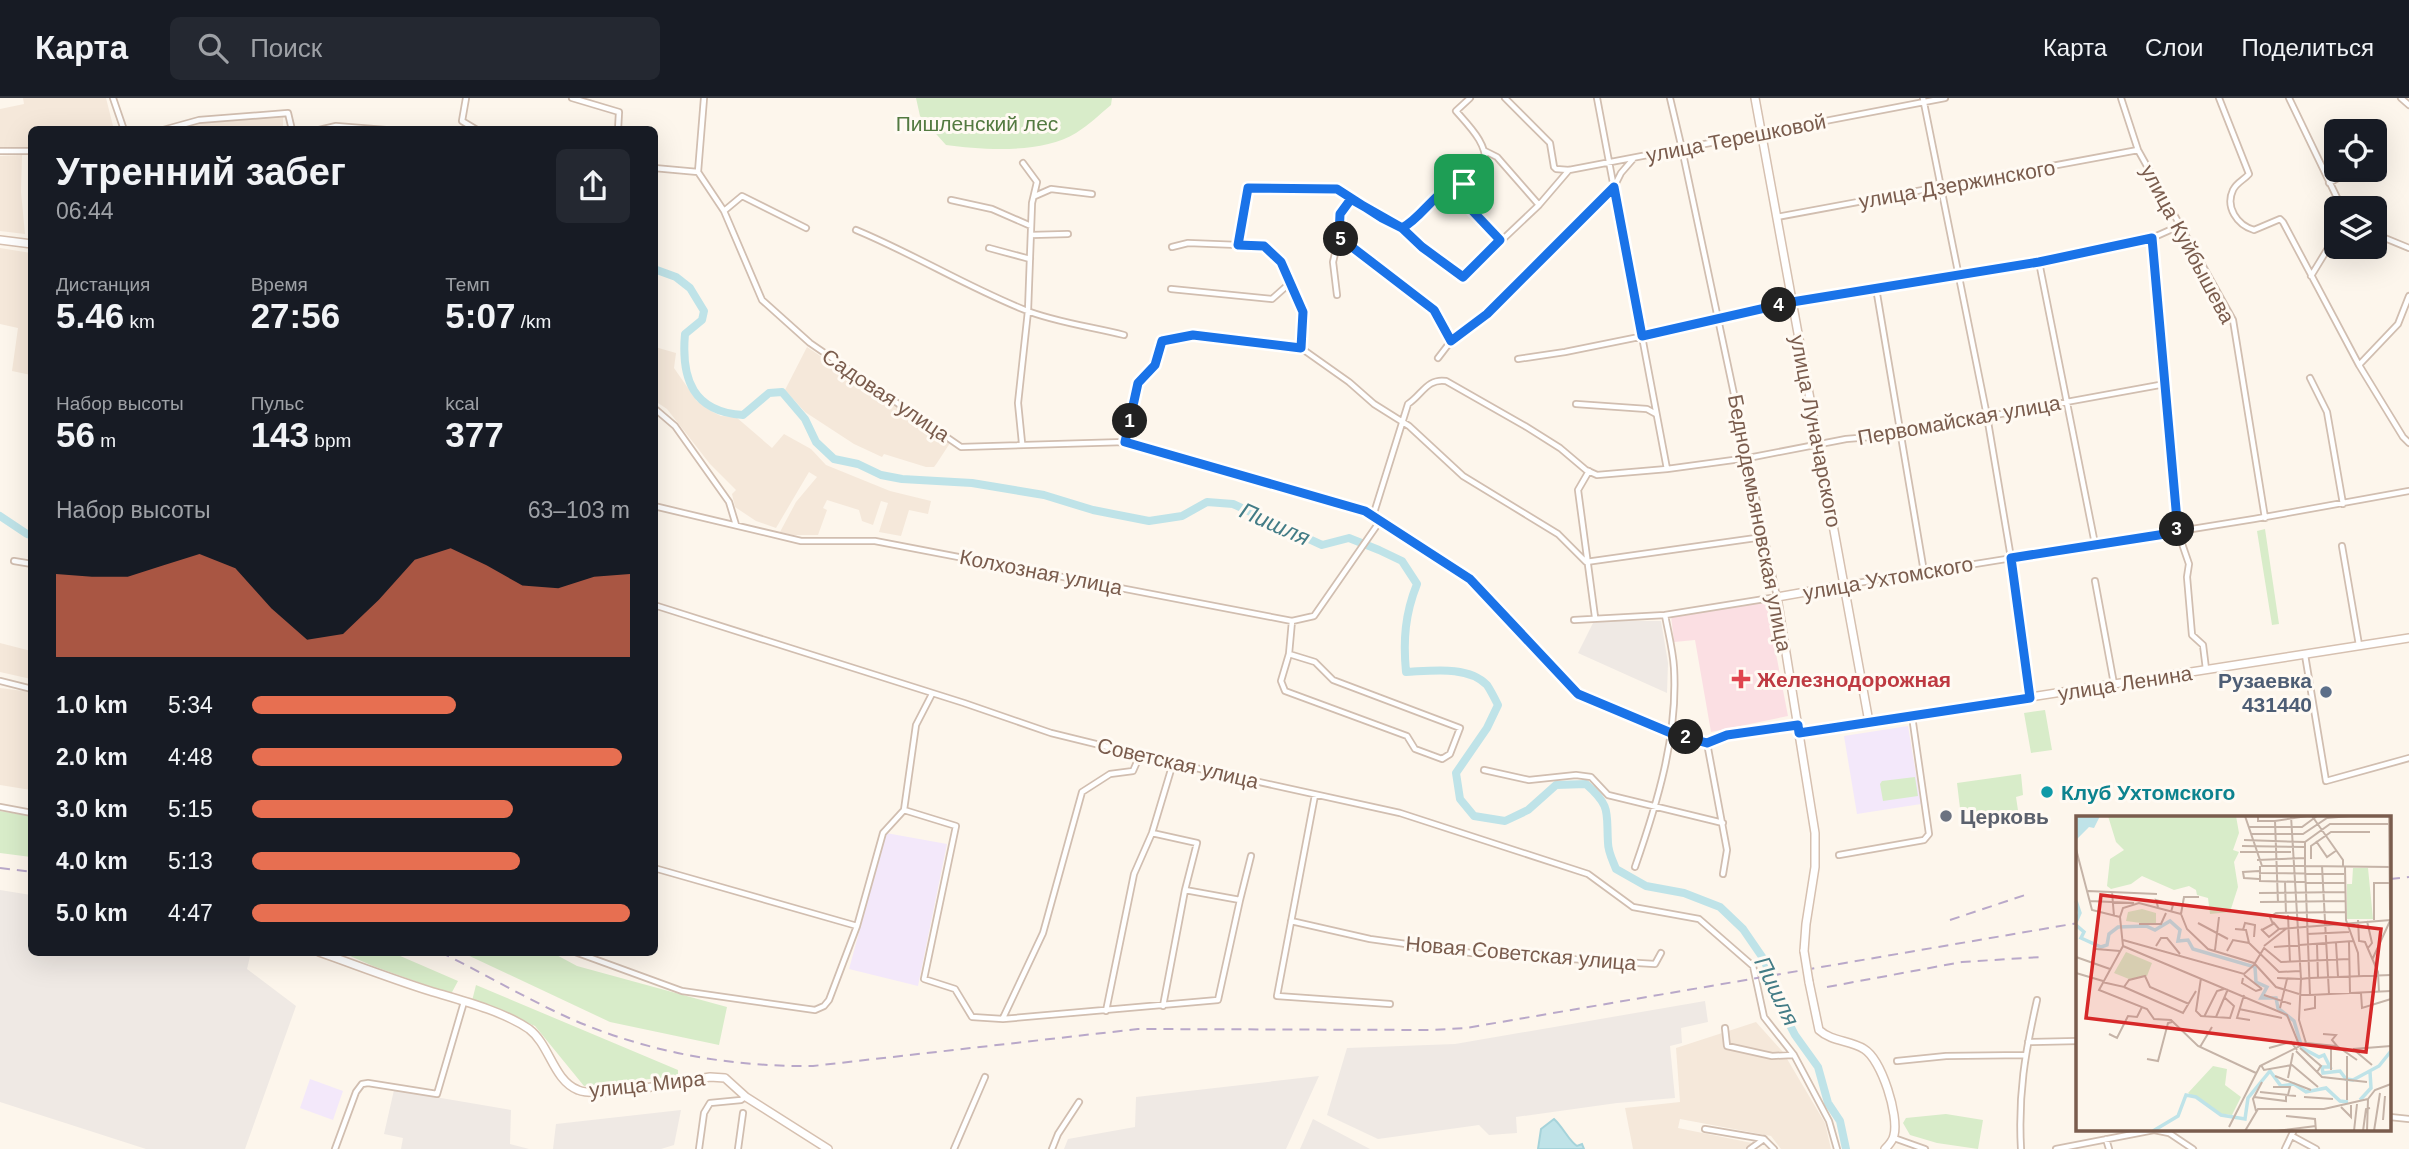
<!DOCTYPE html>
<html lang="ru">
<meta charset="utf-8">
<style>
body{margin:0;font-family:Arial,sans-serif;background:#242831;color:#f1f3f6;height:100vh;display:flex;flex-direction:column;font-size:26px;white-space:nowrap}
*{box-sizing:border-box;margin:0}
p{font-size:23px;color:#9ea1a6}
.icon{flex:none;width:38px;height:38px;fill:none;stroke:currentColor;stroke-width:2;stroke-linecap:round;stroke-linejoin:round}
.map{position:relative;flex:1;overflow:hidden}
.drawer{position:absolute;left:28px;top:28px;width:630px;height:830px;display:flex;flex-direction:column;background:#171b24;border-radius:10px;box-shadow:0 7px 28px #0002}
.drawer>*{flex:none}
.fabs{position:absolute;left:2324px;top:21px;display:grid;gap:14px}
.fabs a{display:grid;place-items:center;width:63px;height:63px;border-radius:10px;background:#171b24;box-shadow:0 7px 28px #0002;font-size:35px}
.pin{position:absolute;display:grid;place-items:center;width:60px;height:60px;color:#fff;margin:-30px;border-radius:14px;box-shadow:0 4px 10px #0006}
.km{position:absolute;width:35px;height:35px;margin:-18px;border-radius:50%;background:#222;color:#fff;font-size:19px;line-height:35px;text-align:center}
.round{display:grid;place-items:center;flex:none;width:74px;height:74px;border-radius:10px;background:#242831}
.overview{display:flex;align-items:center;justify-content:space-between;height:119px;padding:0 28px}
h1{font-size:38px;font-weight:800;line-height:52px}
.stats{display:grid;grid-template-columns:repeat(3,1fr);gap:10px;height:119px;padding:7px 28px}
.stats div{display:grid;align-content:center}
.stats b{font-size:35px;font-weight:800}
.stats small{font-size:19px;font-weight:400}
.stats p{font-size:19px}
.chart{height:196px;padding:14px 28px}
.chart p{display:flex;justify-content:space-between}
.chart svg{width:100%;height:126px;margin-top:7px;fill:#e76f51;opacity:.7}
ul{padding:0 28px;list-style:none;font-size:23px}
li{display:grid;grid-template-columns:112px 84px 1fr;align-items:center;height:52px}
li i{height:18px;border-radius:9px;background:#e76f51}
header{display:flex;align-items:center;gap:42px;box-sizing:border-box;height:98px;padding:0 35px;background:#171b24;border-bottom:2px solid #363941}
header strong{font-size:33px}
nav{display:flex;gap:38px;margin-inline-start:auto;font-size:24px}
.search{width:490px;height:63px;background:#242831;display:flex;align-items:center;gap:18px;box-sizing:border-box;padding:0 24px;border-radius:10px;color:#9ea1a6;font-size:26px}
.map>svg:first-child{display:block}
.residential{fill:#f5e8da}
.industrial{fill:#efe9e4}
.education{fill:#f3e8fa}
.medical{fill:#fbdfe3}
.green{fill:#d8ecc9}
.water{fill:#bfe3e8;stroke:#a5d3da;stroke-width:2}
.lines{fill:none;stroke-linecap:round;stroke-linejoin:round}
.river{stroke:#bfe3e8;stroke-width:8}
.street-casing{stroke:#d1beb0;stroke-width:8}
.secondary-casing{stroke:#d6c0b0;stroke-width:10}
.street{stroke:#fff;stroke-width:4.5}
.secondary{stroke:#fff;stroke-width:7}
.rail{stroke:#b9a8c9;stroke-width:2;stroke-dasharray:10 7;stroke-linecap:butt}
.secondary-bridge-casing{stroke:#d6c0b0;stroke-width:10;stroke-linecap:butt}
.secondary-bridge{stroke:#fff;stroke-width:7}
.route-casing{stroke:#fff;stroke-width:14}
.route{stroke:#1a73e8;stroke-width:9}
.health-dot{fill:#e0444e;stroke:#fffaf3;stroke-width:2.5}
.service-dot{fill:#5c6f8a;stroke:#fffaf3;stroke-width:2.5}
.culture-dot{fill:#0f9aa8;stroke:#fffaf3;stroke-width:2.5}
.worship-dot{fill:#6b7280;stroke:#fffaf3;stroke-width:2.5}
.labels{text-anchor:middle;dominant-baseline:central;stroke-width:6;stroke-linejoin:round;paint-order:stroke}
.park-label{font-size:21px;fill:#537a41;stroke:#fffaf3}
.street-label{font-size:21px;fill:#7a5c4d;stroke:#fffaf3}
.health-label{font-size:21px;font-weight:bold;fill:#be3a42;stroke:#fffaf3;text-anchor:start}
.service-label{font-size:21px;font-weight:bold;fill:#4e5e75;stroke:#fffaf3;text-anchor:end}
.culture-label{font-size:21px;font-weight:bold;fill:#0d838f;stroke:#fffaf3;text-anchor:start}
.worship-label{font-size:21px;font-weight:bold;fill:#5b616d;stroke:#fffaf3;text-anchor:start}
.water-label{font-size:23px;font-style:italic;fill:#437c86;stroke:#fffaf3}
.inset-river{fill:none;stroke:#bfe3e8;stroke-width:3.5}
.inset-road{fill:none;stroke:#c5b3a7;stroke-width:2}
.view{fill:#d62828;fill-opacity:0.15;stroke:#d62828;stroke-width:3.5}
.inset-edge{fill:none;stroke:#7a5c4d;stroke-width:3.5}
</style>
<header>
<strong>Карта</strong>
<div class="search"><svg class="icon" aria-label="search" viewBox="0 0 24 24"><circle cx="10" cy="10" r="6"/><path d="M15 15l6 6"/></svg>Поиск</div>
<nav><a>Карта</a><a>Слои</a><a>Поделиться</a></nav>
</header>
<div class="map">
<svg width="2409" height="1051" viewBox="0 0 2409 1051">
<rect width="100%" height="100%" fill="#fdf6ec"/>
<path class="residential" d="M23,0H106L113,28H119L120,31L32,32L31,50L0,51V11L24,6Z
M283,17V31L173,32L193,26Z
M22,57L21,94L25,136L0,133V58Z
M0,150L31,155V277L12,273L18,230L0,226Z
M655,249L676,255L674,270L697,303L711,313L721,318L736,319L772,350L784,336L811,351L826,367L890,393L931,403L928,416L909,412L901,438L879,434L888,405L881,403L873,427L862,423L859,412L827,402L823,410L827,412L818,437H793L780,434L796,404L817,379L809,374L776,430L756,423L735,409L732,396L736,392L710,366L667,311L655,303Z
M807,249L950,345L937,365L934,369H926L884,356L882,359L854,346L805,314L785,292Z
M0,545L31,553V581L0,574Z
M0,590L31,594V692L0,687Z
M1756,924L1783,954L1825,1025L1831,1051H1781L1771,1038L1680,1021L1678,1030L1752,1045L1745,1051H1633L1625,1010L1680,1004L1676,950Z"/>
<path class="industrial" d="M1594,523H1661L1668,565L1667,595L1578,555Z
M0,792L31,797L32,854H251L247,871L296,908L245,1051H146L0,1004Z
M1705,903L1708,924L1681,930L1682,945L1670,948L1675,1000L1617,1005L1516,1019L1517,1035L1489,1037L1479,1027L1378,1041L1327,1017L1347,950L1455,946Z
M1319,978L1286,1051H1064L1068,1041L1135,1029L1136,999Z
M394,992L511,1012L510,1046L529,1051H401L403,1040L384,1036Z
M681,1012L674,1047L661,1051H553L556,1026Z
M1313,1021L1370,1051H1300Z"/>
<path class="education" d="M1908,628L1921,706L1857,716L1844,638Z
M886,735L947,746L918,888L849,871Z
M310,981L343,993L333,1022L300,1010Z"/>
<path class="medical" d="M1766,504L1788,618L1711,634L1695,542L1674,544L1671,518Z"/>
<path class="green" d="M916,0H1112L1111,7C1100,16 1089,27 1076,35C1042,56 984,52 946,47L920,18Z
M2265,431L2279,526L2272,527L2257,433Z
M2045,612L2052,652L2031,655L2024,615Z
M2021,676L2023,697L2016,699L2019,719L1962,727L1957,685Z
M1915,679L1918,698L1883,703L1880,686L1882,683Z
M0,713L31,718V759L0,755Z
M341,854H391L458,883L451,896L373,868Z
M461,854H551L577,868L727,909L719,947L610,924Z
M476,887L678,972V978L584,988L535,928L472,903Z
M1946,1016L1983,1022L1978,1051L1937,1045L1910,1037L1903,1025L1906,1020Z"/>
<path class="water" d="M1554,1021C1563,1029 1569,1043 1577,1048L1582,1046L1584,1051H1538L1541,1031Z"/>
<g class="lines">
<path class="river" d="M654,171L676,179L690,190L704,213L702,222L685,236C681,281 693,314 743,317L769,295L782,294L805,321L816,344L834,361L858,366L881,377L902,381L972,385L1044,397L1093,412L1149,423L1182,418L1207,404L1233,406L1322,447L1349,440L1379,452L1402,463L1417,486C1405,516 1403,542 1406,574C1430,573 1468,567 1487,587C1491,593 1495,601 1498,607L1487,630L1456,675L1460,701L1474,718L1505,723L1528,712L1556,687L1586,686C1612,709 1606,714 1608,745C1608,754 1613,763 1616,771L1646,788L1684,795L1720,809L1743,831L1765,863L1777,902L1795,937L1818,969L1828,1005L1840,1023L1846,1051
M0,418L27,436L32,437"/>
<defs>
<path id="street" d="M113,0L124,32
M466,0L462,23L477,32
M572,0L619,14L618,32
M1505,0L1550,45L1554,69L1556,71L1569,72L1945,0
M1597,0L1667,371
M1923,0L1987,318L2011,460L2030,598
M2121,0L2138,52L2233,222L2265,420
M2219,0L2249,76C2244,82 2237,84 2233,92C2225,109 2237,127 2254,132L2280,121L2283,124L2359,267L2403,339L2409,345
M2289,0L2342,110
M2401,0L2409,7
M163,32L199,22L288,15L292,32
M319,32L336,28L386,32
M0,53H32
M1485,53L1497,59L1539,107L1569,72
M2375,60V59
M654,70L698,74
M698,74L724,113L762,202L810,245L961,349L1125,344L1365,413L1470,481L1578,596L1671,635L1707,645L1727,637L1797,627
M698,74L704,0
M2329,85L2353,72
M1464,86C1455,107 1487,128 1500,142
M1035,98L1051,91L1092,96
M1351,101L1382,120L1402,130L1422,150L1463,179L1539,107
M951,102L992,111L1031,128
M724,113L742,98L806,130
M1777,119L2138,52
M1402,130L1414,124L1444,92L1458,86L1470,85L1485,69C1489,47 1470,29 1456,13L1470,0
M856,132C914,156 967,189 1025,212C1054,224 1093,229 1124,237
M2375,136L2409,150
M1031,137L1068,136
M1339,139L1434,212L1451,243
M2152,140L2178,434L2189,466L2187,479L2192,537L2203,547L2206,571
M1238,147L1248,90L1337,91L1351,101L1340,116L1339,139L1333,164L1337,197
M1172,149L1188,145L1264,148L1281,164L1303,214L1301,250
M989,150L1030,161
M2039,164L2095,446
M2311,178L2336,137
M1876,190L1924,474
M1171,191L1272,201L1290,185
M1438,260L1451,243L1487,216L1614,89L1621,75L1634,60
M1518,261L1565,254L1718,223L1792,204L2039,164L2152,140L2179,128
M2359,267L2398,226L2409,198
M2310,280L2327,314L2343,406
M1576,306L1647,311L1656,316
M654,310L675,328L729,404L736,427
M1125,344L1138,285L1155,267L1162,243L1193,237L1301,250L1349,284L1374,306L1409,328L1463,378L1558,436L1586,464L1763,439
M1022,345L1018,305L1028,213L1032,105L1037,84L1023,65
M1589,373L1578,392L1595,519
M654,408L801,443H875L1292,523L1314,518L1380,423
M1373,418L1408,306C1422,297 1427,280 1446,283L1525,328L1560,350L1586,372L1597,377L1667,371L1748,360L1846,341L1882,338L1915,328H1935L2165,286
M2342,448L2359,547
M14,463L32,466
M2095,483L2114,586
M1845,487L2254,421L2409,393
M654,507L964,605L1051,635L1173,665L1400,715L1588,776L1633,809L1699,821L1753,868L1764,919L1794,957L1829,1023L1837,1051
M1574,522L1665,517L1777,499L1682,51L1670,0
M1289,556L1281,583L1285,593L1407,638L1415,651L1442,661L1450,656L1460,630L1333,582L1315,564L1289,556L1292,523
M2305,557L2326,683L2409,660
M0,583L32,591
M932,596L916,627L904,712L956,728L924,881L955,891L972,919L1003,921L1218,902L1240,802L1185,792L1197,745L1152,735
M1707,645L1727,752L1723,776
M1484,672L1529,682L1576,677L1591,679L1608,697L1723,725
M1315,697L1277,898L1390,906
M0,709L32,715
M1839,757L1924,742L1929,736L1912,618
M1635,769C1657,706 1678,638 1674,570C1673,552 1668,534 1665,517
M654,770L857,828
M1240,802L1251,758
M1291,823L1370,841L1471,855L1655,866L1661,855
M575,854L682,893L815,912L824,908L829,902L857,828L883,735L904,712
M1163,908L1185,792
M1106,913L1134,776L1152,735L1173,665
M1003,920L1043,835L1082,694L1110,676L1133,673L1140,657
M1725,930L1727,948L1772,958L1793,957
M2028,944L2078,943
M1897,963L1946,958L2025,957
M2390,1019L2409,1021
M1705,1031L1764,1041
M2292,1038L2316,1051
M1894,1040L1925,1051
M2106,1041L2109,1051
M335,1051L356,994L362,986L368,985L437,996L464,904
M699,1051L704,1015L710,1005L741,1002L745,999
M738,1051L743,1015
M954,1051L985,979
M1052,1051L1058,1036L1079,1004
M1750,1051L1764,1041L1774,1051
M2021,1051C2018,996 2025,955 2037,902
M2056,1051L2154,1032L2169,1035L2193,1051
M2285,1051L2294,1032"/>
<path id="secondary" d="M1755,0L1869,624
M0,142L32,146
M1799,635L2409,540
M1804,853L1806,826L1815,769V735L1777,499L1845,487
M319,854C356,867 392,881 430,893C460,902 503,913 529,931C550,947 553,982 578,992C599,1001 684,983 710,979L725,980L746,999L828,1051
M1809,884L1819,932C1832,944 1850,942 1864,951C1882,962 1899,1018 1894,1037C1893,1043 1889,1047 1885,1051"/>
</defs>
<use href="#street" class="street-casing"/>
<use href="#secondary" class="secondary-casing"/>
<use href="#street" class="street"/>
<use href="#secondary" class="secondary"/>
<path class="rail" d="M0,770L32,774
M2390,781L2409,779
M1950,822L2025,797
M440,854C483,875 525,900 569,920C646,954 729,969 813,968L1138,931L1433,932L1466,930L2078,825
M1827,889L1962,864L2041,859"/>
<defs>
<path id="secondary-bridge" d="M1804,853L1809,884"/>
</defs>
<use href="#secondary-bridge" class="secondary-bridge-casing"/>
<use href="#secondary-bridge" class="secondary-bridge"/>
</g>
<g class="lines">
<defs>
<path id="route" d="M1464,86C1440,84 1424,119 1402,130L1382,120L1337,91L1248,90L1238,147L1264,148L1281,164L1303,214L1301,250L1193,237L1162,243L1155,267L1138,285L1125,344L1365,413L1470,481L1578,596L1671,635L1707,645L1727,637L1798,627L1799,635L2030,600L2011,460L2178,434L2152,140L2039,164L1792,204L1642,238L1614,89L1487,216L1451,243L1434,212L1339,139L1340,116L1351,101L1402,130L1422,149L1463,179L1500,142L1466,106L1461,98L1464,86"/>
</defs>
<use href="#route" class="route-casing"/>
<use href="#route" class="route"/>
</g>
<path class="health-dot" d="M1737.5 570.5h7v7h7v7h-7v7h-7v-7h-7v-7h7z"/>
<circle class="service-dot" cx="2326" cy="594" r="7"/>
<circle class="culture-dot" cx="2047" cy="694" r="7"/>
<circle class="worship-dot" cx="1946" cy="718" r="7"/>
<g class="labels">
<g class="park-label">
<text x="977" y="25">Пишленский лес</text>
</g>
<g class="street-label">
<text transform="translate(1736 40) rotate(-11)">улица Терешковой</text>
<text transform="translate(1957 86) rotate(-10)">улица Дзержинского</text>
<text transform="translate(2188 146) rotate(62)">улица Куйбышева</text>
<text transform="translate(886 297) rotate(34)">Садовая улица</text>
<text transform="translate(1959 322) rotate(-10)">Первомайская улица</text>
<text transform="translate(1816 333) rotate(79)">улица Луначарского</text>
<text transform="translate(1760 425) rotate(79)">Беднодемьяновская улица</text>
<text transform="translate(1041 474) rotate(11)">Колхозная улица</text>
<text transform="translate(1888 480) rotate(-10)">улица Ухтомского</text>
<text transform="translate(2125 585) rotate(-9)">улица Ленина</text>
<text transform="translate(1178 665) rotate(13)">Советская улица</text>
<text transform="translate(1521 855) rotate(5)">Новая Советская улица</text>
<text transform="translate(647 986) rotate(-6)">улица Мира</text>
</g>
<g class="health-label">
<text x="1757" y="581">Железнодорожная</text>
</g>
<g class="service-label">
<text x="2312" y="582">Рузаевка<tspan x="2312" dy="24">431440</tspan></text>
</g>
<g class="culture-label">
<text x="2061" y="694">Клуб Ухтомского</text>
</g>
<g class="worship-label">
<text x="1960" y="718">Церковь</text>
</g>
<g class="water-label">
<text transform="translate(1275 426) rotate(24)">Пишля</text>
<text transform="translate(1777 893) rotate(64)">Пишля</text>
</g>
</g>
<g transform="translate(2076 718)">
<rect width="315" height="315" fill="#fdf6ec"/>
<path d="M32,0H160L163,17L157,34L163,36L158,46L162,71L154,96L134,98L132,82L121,79L120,74L113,70L98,74L66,60L55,68L35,73L31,70L34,43L48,34L40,26ZM277,52H292L297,103H271V68H276ZM66,93L80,97V109L50,105L52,96ZM50,136L76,147L71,160L53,163L38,157ZM137,250L151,253L149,269L165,281L156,299L145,298L112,277Z" fill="#d8ecc9"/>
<path d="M0,0H24L18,12L13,11L0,24Z" fill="#bfe3e8"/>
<path class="inset-river" d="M0,85L4,97L0,106M0,109L8,116L5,122L25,131L31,129L33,118L42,111L70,110L79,114L94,105L104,114L102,125L112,124L117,133L179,151L180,166L191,171L185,182H200L202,192L218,205L226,232L243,241L248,239L254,251H246L247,257L264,255L270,263L277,264L303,250L315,235M284,284L295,272L294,256M77,315L102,300L110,279L120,281L145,299L169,303L172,282L194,255L205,270L218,268L230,276L250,272L264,285L272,286"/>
<path class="inset-road" d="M169,0L186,50H229V26L254,8H315M236,0L267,44V51M313,0L314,94M182,1V5H199L231,0M199,5L202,87M173,11H226L241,0M175,18H227L251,2L274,0M168,24L229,26M240,25L251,41L261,34M166,30L229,31M0,33L16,94L44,101M164,36H215M235,43V30L255,16H294M181,44L229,42M184,50V65L269,67M246,50L253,178M269,51L270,104L282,137L283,160M183,57L268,58M183,63L168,62L167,56L183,55M209,66L210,98M12,75L81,78M36,76L38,100M183,77L269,76M14,85L58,87M184,86L269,85M82,91L80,84L97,89L95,96M105,98L111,113L132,133L178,147L200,171L223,178M105,98L108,81H123M212,99L214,146M44,101L47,130L23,174L71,193L78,203L95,204L122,230L180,257M44,101L47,92L63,87L105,98M282,104L283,125L289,126L302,156L303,176M298,104V67H314M291,105L296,127L292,132M197,106L203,113L315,104M122,107L152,123M63,108H85L90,97M159,113L170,114L173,127M185,113L193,121L203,113M167,114L169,107L179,109L178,121M186,114L197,108L194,101L200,97L270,96M231,118L273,116M47,124L168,158L179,148M273,126L274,177M260,127L262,161M241,128L242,162M47,130L211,199L224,231M80,130L85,122H91L104,138M188,130L211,112M198,131L277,125M20,133L44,135M139,134L143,101M151,135L157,124L173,127L203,156L224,155M0,141L34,153M296,144L314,105M179,147L188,132L205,146L273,143M0,157L27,165M168,159L186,173M125,162L120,195L125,200L154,202L158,190L148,181M167,162L166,167L180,175L186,173M201,162L225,163L215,0M234,162L315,159M26,166L48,171L53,164L69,160L74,171L113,188M48,171L107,197L120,175M285,177L286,192L315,183M168,179L161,202L174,204M188,179L215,188M225,179H234L229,50L315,51M234,179L315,175M204,192L211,163M163,193L206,202M228,194L239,192V178M128,201L141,175L148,173M140,201L152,173M33,218L41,222L52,200L61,201L66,191M247,218L260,219L256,224L261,230L281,244M230,227L260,230M124,231L136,211M193,232L215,226L221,234M224,232L245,250L241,256M277,233L315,230M277,233L296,249M220,235L246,261L291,266M271,240V284M71,243L82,245L92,207L96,206M185,249L188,254L216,249L242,271M255,254V230M199,260L235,274M212,262L217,237M197,271H214L212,279M184,276L220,280M178,281L210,285V279M228,281L257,283M292,283L299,274L315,268M265,291L275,301V289M180,295L177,283L186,266M210,300L239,303L240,315M307,304L309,280M153,311L184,250L230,227L223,204L225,163L233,162M169,315L182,293H248L292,283M201,315L240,310M278,315L281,288M287,315L290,293L294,292M291,315L292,283M298,315L304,277"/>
<path class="view" d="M25,79L305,113L290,236L10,202Z"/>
<rect width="315" height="315" class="inset-edge"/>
</g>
</svg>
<div class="fabs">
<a><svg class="icon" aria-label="locate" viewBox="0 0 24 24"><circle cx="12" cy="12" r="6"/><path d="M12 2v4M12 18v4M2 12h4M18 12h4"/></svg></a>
<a><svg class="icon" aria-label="layers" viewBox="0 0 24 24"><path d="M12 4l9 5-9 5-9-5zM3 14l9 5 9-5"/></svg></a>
</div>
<div class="pin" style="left:1464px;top:86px;background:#1e9e55"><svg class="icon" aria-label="arrive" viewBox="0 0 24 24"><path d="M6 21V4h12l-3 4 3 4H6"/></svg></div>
<b class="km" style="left:1130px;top:323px">1</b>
<b class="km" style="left:1686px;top:639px">2</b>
<b class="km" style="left:2177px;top:431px">3</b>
<b class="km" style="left:1779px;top:207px">4</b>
<b class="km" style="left:1341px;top:141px">5</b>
<section class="drawer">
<div class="overview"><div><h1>Утренний забег</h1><p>06:44</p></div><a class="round"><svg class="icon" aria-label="share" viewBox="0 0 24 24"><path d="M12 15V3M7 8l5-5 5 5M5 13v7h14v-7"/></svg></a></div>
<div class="stats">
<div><p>Дистанция</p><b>5.46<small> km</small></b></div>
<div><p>Время</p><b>27:56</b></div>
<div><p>Темп</p><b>5:07<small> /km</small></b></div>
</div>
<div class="stats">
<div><p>Набор высоты</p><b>56<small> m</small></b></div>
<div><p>Пульс</p><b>143<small> bpm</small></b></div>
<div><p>kcal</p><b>377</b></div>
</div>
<div class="chart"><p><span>Набор высоты</span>63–103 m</p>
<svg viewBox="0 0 160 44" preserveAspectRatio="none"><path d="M0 44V15L10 16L20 16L30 12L40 8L50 13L60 27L70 38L80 36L90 24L100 10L110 6L120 12L130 19L140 20L150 16L160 15V44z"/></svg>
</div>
<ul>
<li><b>1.0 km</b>5:34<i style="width:54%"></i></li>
<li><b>2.0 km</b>4:48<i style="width:98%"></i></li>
<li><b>3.0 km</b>5:15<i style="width:69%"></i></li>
<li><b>4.0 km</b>5:13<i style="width:71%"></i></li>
<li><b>5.0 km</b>4:47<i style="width:100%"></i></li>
</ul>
</section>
</div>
